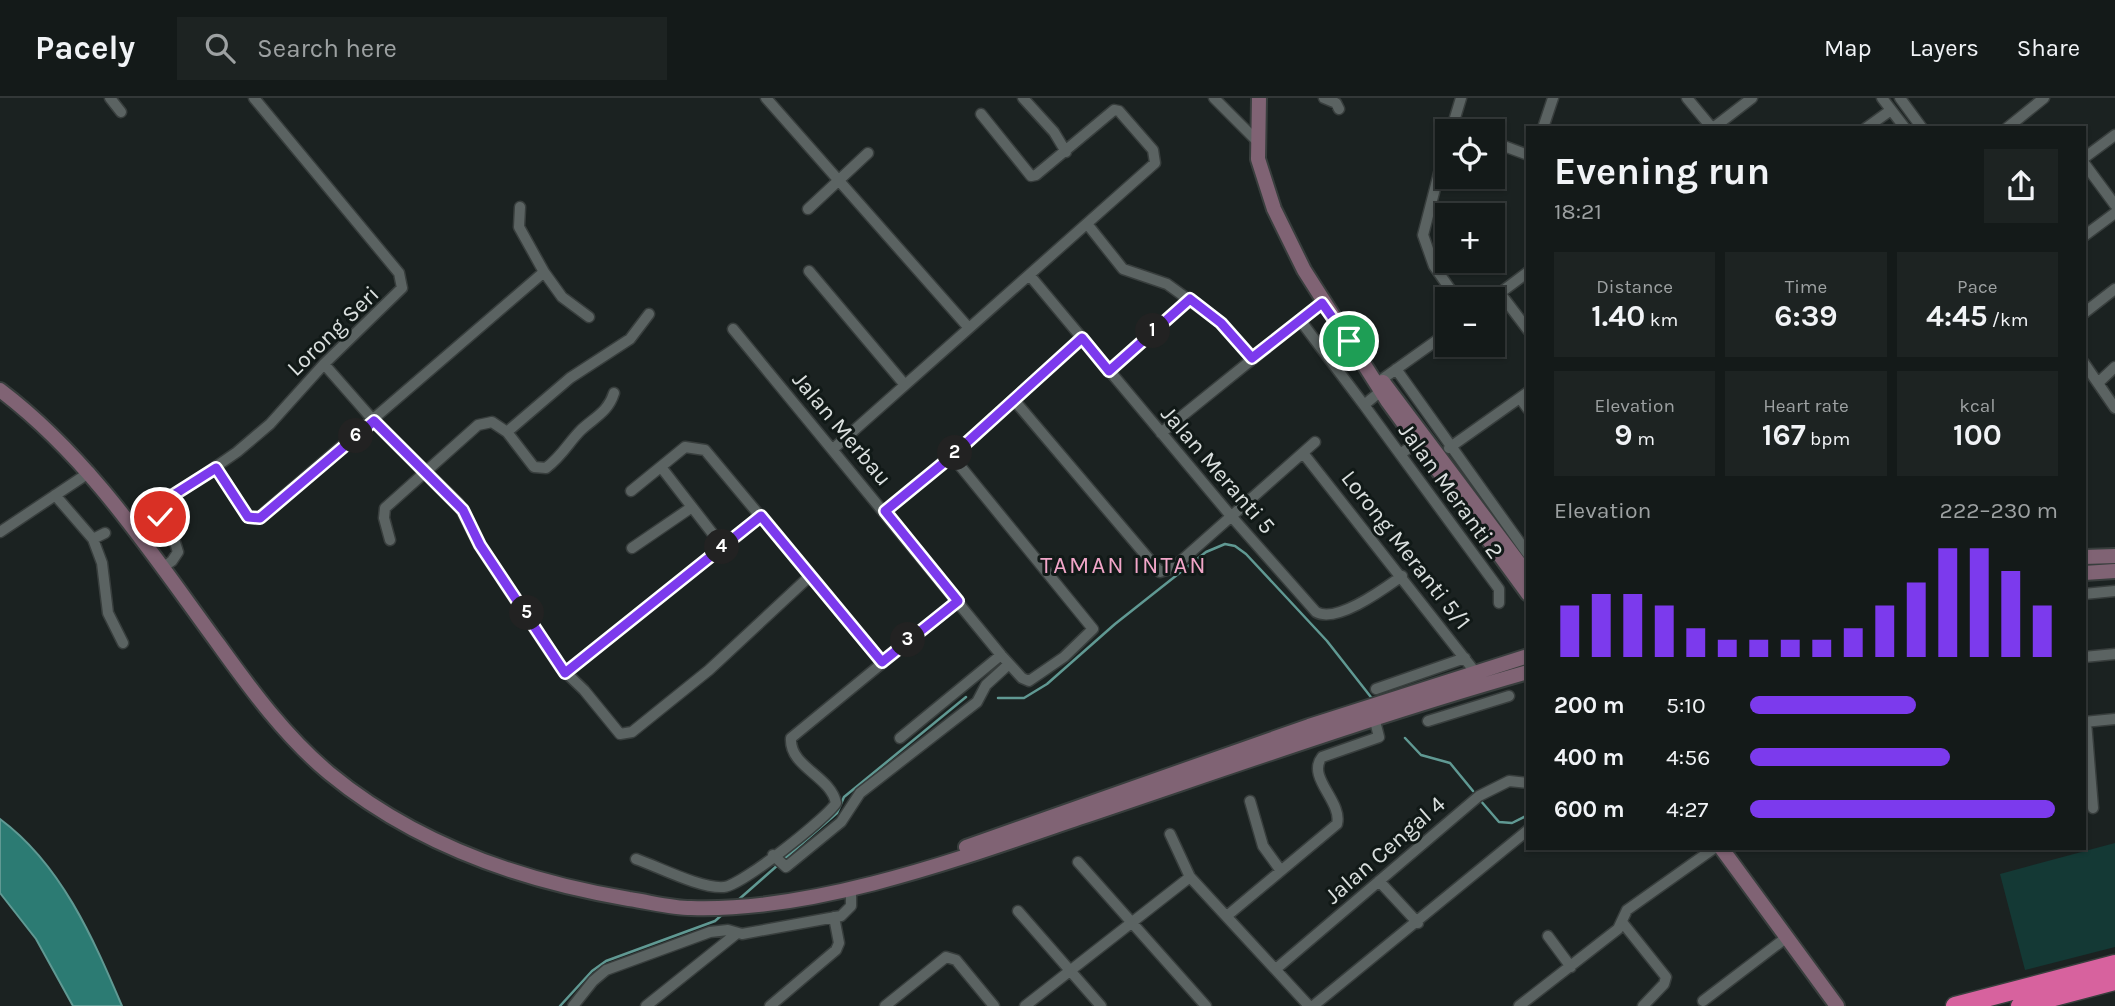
<!DOCTYPE html>
<meta charset="utf-8">
<style>
body{margin:0;font-family:Karla,sans-serif;background:#1d2322;color:#f1f3f6;height:100vh;display:flex;flex-direction:column;font-size:26px;white-space:nowrap}
*{box-sizing:border-box;margin:0}
p{font-size:23px;color:#9da1a2}
.icon{flex:none;width:38px;height:38px;fill:none;stroke:currentColor;stroke-width:2;stroke-linecap:round;stroke-linejoin:round}
.map{position:relative;flex:1;overflow:hidden}
.sheet{position:absolute;left:1526px;top:28px;width:560px;height:724px;display:flex;flex-direction:column;background:#141a19;border-radius:0px;box-shadow:0 2px 5px #0004,0 0 0 2px #333838}
.sheet>*{flex:none}
.fabs{position:absolute;left:1435px;top:21px;display:grid;gap:14px}
.fabs a{display:grid;place-items:center;width:70px;height:70px;border-radius:0px;background:#141a19;box-shadow:0 2px 5px #0004,0 0 0 2px #333838;font-size:35px}
.pin{position:absolute;display:grid;place-items:center;width:60px;height:60px;color:#fff;margin:-30px;border:4px solid #fff;border-radius:50%;box-shadow:0 2px 7px #0007}
.km{position:absolute;width:35px;height:35px;margin:-18px;border-radius:50%;background:#222;color:#fff;font-size:19px;line-height:35px;text-align:center}
.round{display:grid;place-items:center;flex:none;width:74px;height:74px;border-radius:0px;background:#1d2322}
.summary{display:flex;align-items:center;justify-content:space-between;height:119px;padding:0 28px}
h1{font-size:38px;font-weight:700;line-height:52px}
.figures{display:grid;grid-template-columns:repeat(3,1fr);gap:10px;height:119px;padding:7px 28px}
.figures div{display:grid;align-content:center;border-radius:0px;background:#1d2322;text-align:center}
.figures b{font-size:30px;font-weight:700}
.figures small{font-size:19px;font-weight:400}
.figures p{font-size:19px}
.chart{height:196px;padding:14px 28px}
.chart p{display:flex;justify-content:space-between}
.chart svg{width:100%;height:126px;margin-top:7px;stroke:#7c3aed;stroke-width:6}
ul{padding:0 28px;list-style:none;font-size:23px}
li{display:grid;grid-template-columns:112px 84px 1fr;align-items:center;height:52px}
li i{height:18px;border-radius:9px;background:#7c3aed}
header{display:flex;align-items:center;gap:42px;box-sizing:border-box;height:98px;padding:0 35px;background:#141a19;border-bottom:2px solid #333838}
header strong{font-size:33px}
nav{display:flex;gap:38px;margin-inline-start:auto;font-size:24px}
.search{width:490px;height:63px;background:#1d2322;display:flex;align-items:center;gap:18px;box-sizing:border-box;padding:0 24px;border-radius:0px;color:#9da1a2;font-size:26px}
.map>svg:first-child{display:block}
.green{fill:#143935}
.water{fill:#2c7b73;stroke:#609993;stroke-width:2}
.lines{fill:none;stroke-linecap:round;stroke-linejoin:round}
.stream{stroke:#609993;stroke-width:2.5}
.minor-casing{stroke:#383e3d;stroke-width:13}
.secondary-casing{stroke:#383e3d;stroke-width:18}
.motorway-casing{stroke:#383e3d;stroke-width:21}
.minor{stroke:#5b6362;stroke-width:10}
.secondary{stroke:#806374;stroke-width:14}
.motorway{stroke:#d7629e;stroke-width:18}
.route-casing{stroke:#fff;stroke-width:14}
.route{stroke:#7c3aed;stroke-width:9}
.labels{text-anchor:middle;dominant-baseline:central;stroke-width:6;stroke-linejoin:round;paint-order:stroke}
.street-label{font-size:23px;fill:#dbe0df;stroke:#111917}
.neighbourhood-label{font-size:24px;letter-spacing:2px;fill:#f2a6c9;stroke:#111917}
</style>
<header>
<strong>Pacely</strong>
<div class="search"><svg class="icon" aria-label="search" viewBox="0 0 24 24"><circle cx="10" cy="10" r="6"/><path d="M15 15l6 6"/></svg>Search here</div>
<nav><a>Map</a><a>Layers</a><a>Share</a></nav>
</header>
<div class="map">
<svg width="2115" height="908" viewBox="0 0 2115 908">
<rect width="100%" height="100%" fill="#1b2221"/>
<path class="green" d="M2115,745V849L2025,872L2000,776Z"/>
<path class="water" d="M0,721C61,766 93,840 122,908H73L36,841L0,795Z"/>
<g class="lines">
<path class="stream" d="M998,600H1024L1047,586L1115,526L1206,454L1225,446L1235,448L1246,456L1327,543L1374,603
M1405,640L1421,657L1450,665L1473,693
M1480,702L1499,724L1512,725L1528,717
M784,761L837,715L844,699L966,599
M737,803L779,766
M560,908L592,873L606,863L715,823L724,815"/>
<defs>
<path id="minor" d="M110,0L121,14
M766,0L968,229
M1023,0L1054,34L1066,54
M1214,0L1256,42
M1324,0L1336,5L1339,11
M1687,0L1712,30
M1882,0L1905,30
M1900,0L1922,30
M1543,30L1553,0
M1713,30L1752,0
M1866,30L1891,12
M2007,30L2044,0
M1451,33L1461,0
M1447,44L1423,137L1434,168L1457,201
M1493,44L1528,57
M2084,60L2115,37
M2084,65L2115,107
M808,111L868,55
M1088,127L1123,171L1167,186L1221,225L1252,260
M2084,138L2115,115
M809,173L905,287
M544,174L562,199L589,219
M1031,179L1231,418L1316,514C1337,526 1385,490 1402,478
M1500,195L1528,232
M1492,201L1528,174
M2084,215L2115,191
M1300,222L1364,307L1381,293
M733,231L1001,557L1022,580L1029,583L1064,559L1093,531L952,358
M2084,265L2115,310
M324,266L374,323L458,405L479,447L560,569L584,592L620,636L632,634L709,572L810,478
M1396,271L1528,456
M1109,273L1190,201
M1381,282L1447,235
M2099,284L2115,269
M1520,300L1528,311
M1014,302L1160,474L1173,470L1315,344
M1364,307L1499,491V505
M507,334L534,369L546,370C563,357 568,345 581,332C595,319 608,314 614,295
M1161,335L1322,205
M1449,350L1528,294
M833,351L1155,65L1153,52L1119,13L1114,12L1036,77L1031,78L981,16
M1303,355L1476,575
M1400,356L1418,344
M661,369L723,449
M216,370L248,419L257,421L544,174L519,129L520,109
M631,393L685,349L705,352L882,564
M55,397L93,441L105,435
M885,413L952,358L1082,240
M0,434L90,374
M93,441L102,465L108,515L123,545
M390,442L384,420L385,410L478,327L492,324L507,334L570,280L630,241L649,216
M632,450L692,409
M162,470L172,463L178,454L173,438L160,419L162,406L237,354L270,326L324,266L402,190L399,175L254,0
M2084,496L2115,493
M2084,559L2115,556
M565,575L761,418
M1376,591L1465,560
M1428,623L1509,598
M2084,624L2115,621
M2086,624L2093,710
M900,640L1001,557
M1250,703L1263,748L1281,773
M1170,736L1190,779L1309,908
M773,757L786,769L841,724L860,695L977,604L986,587L1009,566
M636,761C659,769 701,791 724,789C741,788 827,720 836,705C831,678 789,669 791,640L958,503
M1078,764L1206,908
M1379,783L1418,825
M1018,813L1101,908
M1228,817L1337,726C1343,704 1306,679 1322,659L1379,639L1374,619
M1622,824L1666,879L1664,886L1643,908
M1548,838L1571,869
M1277,870L1479,698L1509,683L1528,685
M1703,903L1787,839
M573,908L593,883L606,872L710,834L728,832L742,836L841,818L851,808V790
M646,908L736,836
M770,908L836,852L839,845L834,819
M885,908L946,859L956,862L994,908
M1025,908L1190,779
M1313,908L1528,732
M1519,908L1618,831L1627,812L1713,751"/>
<path id="secondary" d="M1259,0L1258,61L1274,111L1304,172L1388,304L1528,496
M1383,284L1528,477
M0,292C91,361 152,456 219,547C252,593 286,639 329,675C415,746 521,783 629,801C650,804 671,810 691,810C816,814 962,760 1079,720C1228,670 1376,617 1528,574
M2084,459L2115,458
M2084,475L2115,473
M966,749L1309,628L1528,558
M1722,751L1837,908"/>
<path id="motorway" d="M1955,908L2115,866
M2020,908L2115,883"/>
</defs>
<use href="#minor" class="minor-casing"/>
<use href="#secondary" class="secondary-casing"/>
<use href="#motorway" class="motorway-casing"/>
<use href="#minor" class="minor"/>
<use href="#secondary" class="secondary"/>
<use href="#motorway" class="motorway"/>
</g>
<g class="lines">
<defs>
<path id="route" d="M160,419L162,407L167,401L216,370L248,419L260,420L374,323L463,412L480,447L565,575L761,418L882,564L958,503L885,413L952,358L1082,240L1109,273L1190,201L1221,225L1252,260L1322,205L1349,243"/>
</defs>
<use href="#route" class="route-casing"/>
<use href="#route" class="route"/>
</g>
<g class="labels">
<g class="street-label">
<text transform="translate(333 233) rotate(-44)">Lorong Seri</text>
<text transform="translate(842 331) rotate(50)">Jalan Merbau</text>
<text transform="translate(1218 372) rotate(49)">Jalan Meranti 5</text>
<text transform="translate(1451 393) rotate(54)">Jalan Meranti 2</text>
<text transform="translate(1406 452) rotate(52)">Lorong Meranti 5/1</text>
<text transform="translate(1385 752) rotate(-41)">Jalan Cengal 4</text>
</g>
<g class="neighbourhood-label">
<text x="1124" y="467">TAMAN INTAN</text>
</g>
</g>
</svg>
<div class="fabs">
<a><svg class="icon" aria-label="locate" viewBox="0 0 24 24"><circle cx="12" cy="12" r="6"/><path d="M12 2v4M12 18v4M2 12h4M18 12h4"/></svg></a>
<a>+</a>
<a>−</a>
</div>
<div class="pin" style="left:1349px;top:243px;background:#1e9e55"><svg class="icon" aria-label="arrive" viewBox="0 0 24 24"><path d="M6 21V4h12l-3 4 3 4H6"/></svg></div>
<div class="pin" style="left:160px;top:419px;background:#d93025"><svg class="icon" aria-label="check" viewBox="0 0 24 24"><path d="M5 12l5 5 9-10"/></svg></div>
<b class="km" style="left:1153px;top:233px">1</b>
<b class="km" style="left:955px;top:355px">2</b>
<b class="km" style="left:908px;top:542px">3</b>
<b class="km" style="left:722px;top:449px">4</b>
<b class="km" style="left:527px;top:515px">5</b>
<b class="km" style="left:356px;top:338px">6</b>
<section class="sheet">
<div class="summary"><div><h1>Evening run</h1><p>18:21</p></div><a class="round"><svg class="icon" aria-label="share" viewBox="0 0 24 24"><path d="M12 15V3M7 8l5-5 5 5M5 13v7h14v-7"/></svg></a></div>
<div class="figures">
<div><p>Distance</p><b>1.40<small> km</small></b></div>
<div><p>Time</p><b>6:39</b></div>
<div><p>Pace</p><b>4:45<small> /km</small></b></div>
</div>
<div class="figures">
<div><p>Elevation</p><b>9<small> m</small></b></div>
<div><p>Heart rate</p><b>167<small> bpm</small></b></div>
<div><p>kcal</p><b>100</b></div>
</div>
<div class="chart"><p><span>Elevation</span>222–230 m</p>
<svg viewBox="0 0 160 44" preserveAspectRatio="none"><path d="M5 44V26M15 44V22M25 44V22M35 44V26M45 44V34M55 44V38M65 44V38M75 44V38M85 44V38M95 44V34M105 44V26M115 44V18M125 44V6M135 44V6M145 44V14M155 44V26"/></svg>
</div>
<ul>
<li><b>200 m</b>5:10<i style="width:54%"></i></li>
<li><b>400 m</b>4:56<i style="width:65%"></i></li>
<li><b>600 m</b>4:27<i style="width:99%"></i></li>
</ul>
</section>
</div>
